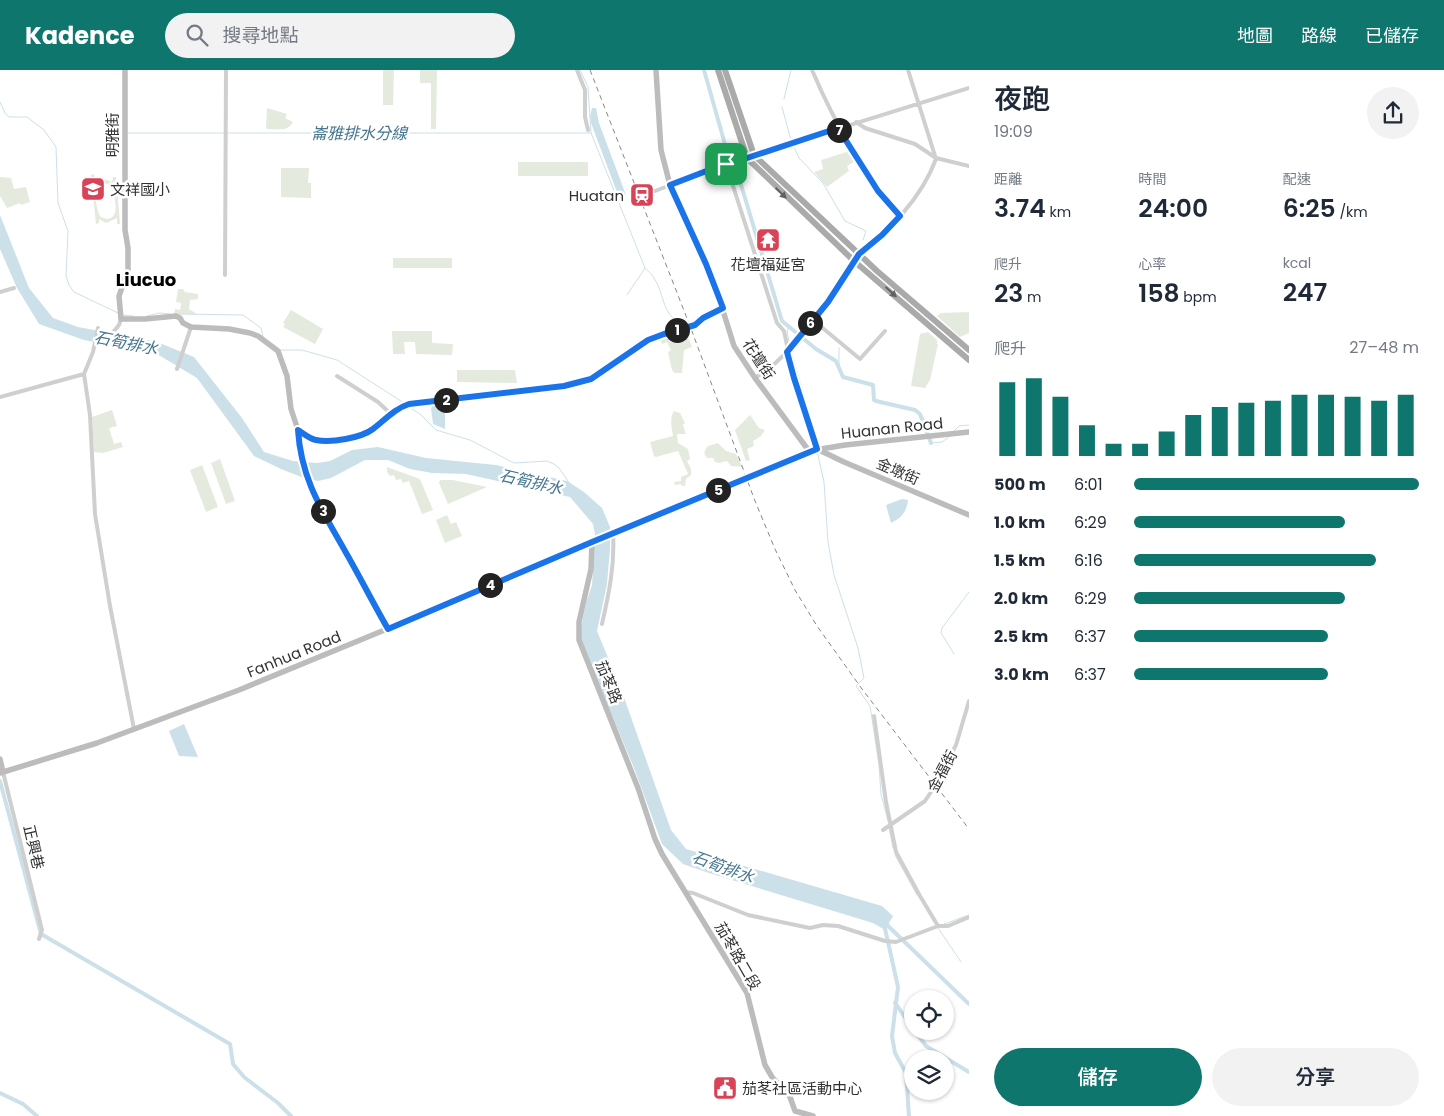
<!DOCTYPE html>
<html lang="zh-TW">
<meta charset="utf-8">
<style>
body{margin:0;font-family:Poppins,"Noto Sans TC",sans-serif;background:#f2f2f3;color:#1f2937;height:100vh;display:flex;flex-direction:column;font-size:19px;white-space:nowrap}
*{box-sizing:border-box;margin:0}
p{font-size:16px;color:#747a83}
.icon{flex:none;width:28px;height:28px;fill:none;stroke:currentColor;stroke-width:2;stroke-linecap:round;stroke-linejoin:round}
.map{position:relative;flex:1;overflow:hidden}
.side{display:flex;flex-direction:column;background:#fff;width:475px}
.side>*{flex:none}
.fabs{position:absolute;left:904px;top:920px;display:grid;gap:10px}
.fabs a{display:grid;place-items:center;width:50px;height:50px;border-radius:50%;background:#fff;box-shadow:0 1px 4px #0004;font-size:25px}
.pin{position:absolute;display:grid;place-items:center;width:42px;height:42px;color:#fff;margin:-21px;border-radius:10px;box-shadow:0 2px 8px #0006}
.km{position:absolute;width:25px;height:25px;margin:-12px;border-radius:50%;background:#222;color:#fff;font-size:14px;line-height:25px;text-align:center}
.round{display:grid;place-items:center;flex:none;width:52px;height:52px;border-radius:26px;background:#f2f2f3}
.summary{display:flex;align-items:center;justify-content:space-between;height:85px;padding:0 25px}
h1{font-size:28px;font-weight:600;line-height:38px}
.metrics{display:grid;grid-template-columns:repeat(3,1fr);gap:8px;height:85px;padding:5px 25px}
.metrics div{display:grid;align-content:center}
.metrics b{font-size:25px;font-weight:600}
.metrics small{font-size:14px;font-weight:400}
.metrics p{font-size:14px}
.chart{height:140px;padding:10px 25px}
.chart p{display:flex;justify-content:space-between}
.chart svg{width:100%;height:90px;margin-top:5px;stroke:#0f766e;stroke-width:6}
.primary-button{display:flex;gap:10px;margin-top:auto;padding:10px 25px}
.primary-button a{flex:1;height:58px;border-radius:30px;background:#0f766e;color:#fff;font-size:20px;font-weight:600;line-height:58px;text-align:center}
.primary-button a+a{background:#f2f2f3;color:#1f2937}
ul{padding:0 25px;list-style:none;font-size:16px}
li{display:grid;grid-template-columns:80px 60px 1fr;align-items:center;height:38px}
li i{height:12px;border-radius:6px;background:#0f766e}
header{display:flex;align-items:center;gap:30px;box-sizing:border-box;height:70px;padding:0 25px;background:#0f766e;color:#fff}
header strong{font-size:24px}
nav{display:flex;gap:28px;margin-inline-start:auto;font-size:18px}
.search{width:350px;height:45px;background:#f2f2f3;display:flex;align-items:center;gap:12px;box-sizing:border-box;padding:0 18px;border-radius:28px;color:#747a83;font-size:19px}
main{display:flex;flex:1;min-height:0}
.map>svg:first-child{display:block}
.green{fill:#e5eade;fill-rule:evenodd}
.water{fill:#cce0e9}
.lines{fill:none;stroke-linecap:round;stroke-linejoin:round}
.stream{stroke:#cce0e9;stroke-width:1}
.canal{stroke:#cce0e9;stroke-width:4}
.street{stroke:#cfcfcf;stroke-width:4}
.secondary{stroke:#bcbcbc;stroke-width:5.5}
.primary{stroke:#aaa;stroke-width:6}
.rail{stroke:#878787;stroke-width:1;stroke-dasharray:5 4;stroke-linecap:butt}
.oneway{fill:#626262}
.route-casing{stroke:#fff;stroke-width:10}
.route{stroke:#1a73e8;stroke-width:6}
.labels{text-anchor:middle;dominant-baseline:central;stroke-width:5;stroke-linejoin:round;paint-order:stroke}
.street-label{font-size:15px;fill:#323232;stroke:#fff}
.poi-label{font-size:15px;fill:#323232;stroke:#fff;text-anchor:start}
.water-label{font-size:16px;font-style:italic;fill:#44768f;stroke:#fff}
.quarter-label{font-size:18px;font-weight:bold;fill:#000;stroke:#fff}
</style>
<header>
<strong>Kadence</strong>
<div class="search"><svg class="icon" aria-label="search" viewBox="0 0 24 24"><circle cx="10" cy="10" r="6"/><path d="M15 15l6 6"/></svg>搜尋地點</div>
<nav><a>地圖</a><a>路線</a><a>已儲存</a></nav>
</header>
<main>
<div class="map">
<svg width="969" height="1046" viewBox="0 0 969 1046">
<rect width="100%" height="100%" fill="#fff"/>
<path class="green" d="M383,0H394L393,35H383Z
M420,0H437L436,59H431V13H420Z
M267,38L287,44L285,48L293,52C288,62 278,59 268,59L266,58Z
M850,81L855,91L847,96L849,101L827,117L814,102L823,99L821,90Z
M518,92H588V106H518Z
M281,98H309L308,113H311V128L281,127Z
M94,104L96,113L104,109L112,112L113,107H116L120,154H117V148L106,153L99,149V153L96,154L91,105ZM103,113L108,114C114,118 118,139 114,145C112,148 111,148 107,149L101,147C95,139 93,118 103,113Z
M0,107L11,108L14,119L26,117L30,132L21,135L20,133L7,138L0,126Z
M393,188H452V198H393Z
M178,219H183L185,222L198,224V229L190,230L189,239L197,244H174L175,239L180,240L181,233L176,232Z
M291,240L323,259L315,274L283,257L285,254L283,253Z
M969,242V263L960,267L937,246L941,243Z
M392,261H432V273L453,274L452,285L416,284L415,272H404L405,284H393Z
M679,261L686,263L692,277L684,280L682,303H675L672,300L668,282L671,280L667,272L662,274L660,268Z
M928,262L937,270V274H938L930,310L925,318L911,316L920,264Z
M457,300H515L517,313L457,312Z
M112,340L117,356L109,358L114,374L121,372L123,377L103,383L94,382L92,347Z
M674,341L680,343L685,353L683,355L686,364H677L678,373L688,379L690,389L687,391L691,399V405L686,409L685,416H682L681,414L675,415L674,412L681,411V407L688,404L678,381L656,387L654,386L650,372L673,366C672,358 669,348 674,341Z
M750,345L759,358L765,360L761,366L753,371L754,376L747,379L750,390L746,391L735,360Z
M718,373L726,381L736,384L742,397L731,396L727,391L719,393L715,392L713,388H707C703,383 704,381 708,376Z
M220,389L235,431L226,434L211,393Z
M202,395L218,437L206,442L190,400Z
M387,397L420,409L433,440L422,444L409,411L403,413L401,409L396,410L394,405L390,406L387,402Z
M440,410H453L487,417L448,434L439,413Z
M447,445L451,454L456,452L462,466L445,473L436,450Z"/>
<path class="water" d="M592,38H596L599,53L626,125L623,129L620,130L618,125L591,53L590,47Z
M0,145L29,218L53,248L78,257L157,272L194,287L242,348L264,382L293,391L317,393L330,391L352,380L378,377L426,388L496,395L567,411L584,422L602,438L610,457V479L607,514L597,561L621,619L671,760L686,779L882,836L893,846L885,860L873,853L709,803L683,794L662,774L634,698L579,567L586,533L592,515L595,464L593,454L570,427L466,404L432,403L410,399L388,390H365L331,408L318,411L304,408L281,399L254,386L197,308L157,284L84,270L39,254L17,218L0,179Z
M434,334L445,335V359L433,354L431,338Z
M902,429L908,430C907,442 901,448 891,453L886,435Z
M184,654L198,687L179,686L169,661Z"/>
<g class="lines">
<path class="stream" d="M580,0L588,17L591,63L645,198L627,225
M784,29L791,0
M0,32L5,43L9,47H27L44,60L56,77L58,133L68,161L66,206L69,215L74,222L118,243
M782,37L791,70
M128,63H224
M228,63H591
M793,75L799,88L823,113L845,151L866,161L863,170
M645,198C648,201 653,205 655,210C664,223 663,251 684,253
M179,244L243,245L261,258L263,267
M122,245L133,246
M147,246L159,243L170,244
M789,257L787,261L790,276
M839,278V295
M280,280H302L337,290L404,333
M791,280L818,375
M407,336L420,344L436,360L470,370L514,393L547,391L554,394L559,398L570,414
M954,361L959,356L969,355
M931,373L942,372L950,366
M817,381L824,412L828,472L834,505L858,578L864,608L856,616L870,636L879,695L881,724L888,751
M325,439L355,495
M954,584L941,563L942,558L969,522
M889,758L893,778
M895,785L917,825
M944,854L969,845
M938,858L961,892"/>
<path class="canal" d="M704,0L728,85L736,98L782,251L816,279L836,291L843,307L873,315L874,330L876,331L915,340L920,344L931,373
M0,711L41,864L230,974L233,994L244,1007L278,1033L291,1046
M884,852L969,934
M884,854L898,917L892,966L895,983L906,1003L909,1046
M895,933L912,957
M915,961L926,976L969,1002
M0,1023L23,1034L37,1046"/>
<path class="street" d="M577,0L585,20V47L588,60
M812,0C835,54 862,102 900,146
M856,52L865,58L915,74L936,88L969,96
M754,85L969,18
M726,94L777,253L784,261L794,308L817,379
M655,121L735,90L748,88
M859,185C891,158 921,129 936,89L908,0
M225,205L226,0
M0,222L14,218
M813,250L860,289L885,261
M98,258L93,282L84,304L90,345L95,444L110,536L134,659
M114,261L119,255L121,249
M177,299L191,257
M337,306L378,332L391,344
M755,308L769,299L787,282L828,232L843,212L855,190
M0,327L84,304
M298,360C303,363 309,369 315,370C329,374 359,368 371,360C384,351 393,339 409,334L564,315L583,312L595,307L648,270L658,265L695,255L703,248L723,239
M602,554C609,523 615,495 613,463
M874,646L886,732L896,782L920,826L938,856
M3,702L42,860L39,869
M883,760L925,731L931,722L956,675L969,631
M685,822L693,823L748,845L810,858L823,855L838,856L885,871L896,872L938,856H948L969,847"/>
<path class="secondary" d="M125,0V160L128,178V201L119,226L121,249H145L176,246L180,248L183,253L191,257L229,259L250,263L258,266L278,281L287,306L291,339L298,360L299,376L308,413L334,463L387,559
M656,0L661,80L670,115L715,215L734,276L755,308L809,381
M817,379L844,392L969,445
M592,472L591,499L579,552V570L638,718L655,769L662,784L747,923L765,995L772,1007L790,1027L795,1041L813,1046
M0,689L3,702
M0,703L97,673L239,620L387,559L675,437L746,409L809,381L845,375L969,362"/>
<path class="primary" d="M718,0L747,88L854,191L969,290
M725,0L754,85L877,201L969,280"/>
<path class="rail" d="M590,0L690,256L755,431L775,479L795,520L817,556L862,619L969,759"/>
</g>
<defs><path id="oneway-solid" d="M-6-.8H1V-3.2L6.5 0L1 3.2V.8H-6Z" transform="scale(1.25)"/></defs>
<g class="oneway">
<use href="#oneway-solid" transform="translate(781 123) rotate(44)"/>
<use href="#oneway-solid" transform="translate(891 222) rotate(43)"/>
</g>
<g class="lines">
<defs>
<path id="route" d="M838,58L878,121L900,146L882,165L859,184L828,232L787,282L794,308L817,379L592,472L388,559C373,533 360,507 345,481C322,440 301,409 298,360C304,364 310,369 316,370C331,373 361,368 373,359C385,350 394,339 409,334L564,316L591,309L648,270L664,264L695,255L703,248L723,238L706,194L670,115L735,90L747,88Z"/>
</defs>
<use href="#route" class="route-casing"/>
<use href="#route" class="route"/>
</g>
<defs>
<symbol id="school-square" viewBox="-11 -11 22 22"><rect x="-9" y="-9" width="18" height="18" rx="4" fill="#d94357" stroke="#fff"/><path d="M0-5L7-2L0 1L-7-2ZM-4 1L0 2.5L4 1V4Q0 6-4 4Z" fill="#fff"/></symbol>
<symbol id="station-square" viewBox="-11 -11 22 22"><rect x="-9" y="-9" width="18" height="18" rx="4" fill="#d94357" stroke="#fff"/><path d="M-3-6H3Q5-6 5-4V2Q5 4 3 4L4.5 6H3L1.5 4h-3L-3 6H-4.5L-3 4Q-5 4-5 2V-4Q-5-6-3-6ZM-3.5-4v3h7v-3ZM-3.5 1v1.5H-2V1ZM2 1v1.5H3.5V1Z" fill="#fff"/></symbol>
<symbol id="temple-square" viewBox="-11 -11 22 22"><rect x="-9" y="-9" width="18" height="18" rx="4" fill="#d94357" stroke="#fff"/><path d="M0-6L5-2H3V0L6.5 2.5H4V6H1.5V3h-3V6H-4V2.5H-6.5L-3 0V-2H-5Z" fill="#fff"/></symbol>
<symbol id="civic-square" viewBox="-11 -11 22 22"><rect x="-9" y="-9" width="18" height="18" rx="4" fill="#d94357" stroke="#fff"/><path d="M-.6-6.5H3V-4.5H.6V-3L4-1V1h2V6H-6V1h2V-1L-.6-3ZM-1.2 2.5V6h2.4V2.5Z" fill="#fff"/></symbol>
</defs>
<g fill-rule="evenodd">
<use href="#school-square" x="79" y="105" width="28" height="28"/>
<use href="#station-square" x="628" y="111" width="28" height="28"/>
<use href="#temple-square" x="754" y="156" width="28" height="28"/>
<use href="#civic-square" x="711" y="1004" width="28" height="28"/>
</g>
<g class="labels">
<g class="street-label">
<text transform="translate(112 65) rotate(-90)">明雅街</text>
<text transform="translate(759 289) rotate(57)">花壇街</text>
<text transform="translate(892 358) rotate(-6)">Huanan Road</text>
<text transform="translate(898 401) rotate(23)">金墩街</text>
<text transform="translate(294 584) rotate(-22)">Fanhua Road</text>
<text transform="translate(609 612) rotate(68)">茄苳路</text>
<text transform="translate(942 701) rotate(-62)">金福街</text>
<text transform="translate(34 777) rotate(77)">正興巷</text>
<text transform="translate(738 886) rotate(60)">茄苳路二段</text>
</g>
<g class="poi-label">
<text x="110" y="119">文祥國小</text>
<text x="624" y="125" text-anchor="end">Huatan</text>
<text x="768" y="194" text-anchor="middle">花壇福延宮</text>
<text x="742" y="1018">茄苳社區活動中心</text>
</g>
<g class="water-label">
<text x="359" y="63">崙雅排水分線</text>
<text transform="translate(126 273) rotate(11)">石筍排水</text>
<text transform="translate(531 412) rotate(13)">石筍排水</text>
<text transform="translate(723 797) rotate(20)">石筍排水</text>
</g>
<g class="quarter-label">
<text x="146" y="209">Liucuo</text>
</g>
</g>
</svg>
<div class="fabs">
<a><svg class="icon" aria-label="locate" viewBox="0 0 24 24"><circle cx="12" cy="12" r="6"/><path d="M12 2v4M12 18v4M2 12h4M18 12h4"/></svg></a>
<a><svg class="icon" aria-label="layers" viewBox="0 0 24 24"><path d="M12 4l9 5-9 5-9-5zM3 14l9 5 9-5"/></svg></a>
</div>
<div class="pin" style="left:726px;top:94px;background:#1e9e55"><svg class="icon" aria-label="arrive" viewBox="0 0 24 24"><path d="M6 21V4h12l-3 4 3 4H6"/></svg></div>
<b class="km" style="left:677px;top:260px">1</b>
<b class="km" style="left:446px;top:330px">2</b>
<b class="km" style="left:323px;top:441px">3</b>
<b class="km" style="left:490px;top:515px">4</b>
<b class="km" style="left:718px;top:420px">5</b>
<b class="km" style="left:810px;top:253px">6</b>
<b class="km" style="left:839px;top:60px">7</b>
</div>
<section class="side">
<div class="summary"><div><h1>夜跑</h1><p>19:09</p></div><a class="round"><svg class="icon" aria-label="share" viewBox="0 0 24 24"><path d="M12 15V3M7 8l5-5 5 5M5 13v7h14v-7"/></svg></a></div>
<div class="metrics">
<div><p>距離</p><b>3.74<small> km</small></b></div>
<div><p>時間</p><b>24:00</b></div>
<div><p>配速</p><b>6:25<small> /km</small></b></div>
</div>
<div class="metrics">
<div><p>爬升</p><b>23<small> m</small></b></div>
<div><p>心率</p><b>158<small> bpm</small></b></div>
<div><p>kcal</p><b>247</b></div>
</div>
<div class="chart"><p><span>爬升</span>27–48 m</p>
<svg viewBox="0 0 160 44" preserveAspectRatio="none"><path d="M5 44V8M15 44V6M25 44V15M35 44V29M45 44V38M55 44V38M65 44V32M75 44V24M85 44V20M95 44V18M105 44V17M115 44V14M125 44V14M135 44V15M145 44V17M155 44V14"/></svg>
</div>
<ul>
<li><b>500 m</b>6:01<i style="width:100%"></i></li>
<li><b>1.0 km</b>6:29<i style="width:74%"></i></li>
<li><b>1.5 km</b>6:16<i style="width:85%"></i></li>
<li><b>2.0 km</b>6:29<i style="width:74%"></i></li>
<li><b>2.5 km</b>6:37<i style="width:68%"></i></li>
<li><b>3.0 km</b>6:37<i style="width:68%"></i></li>
</ul>
<div class="primary-button"><a>儲存</a><a>分享</a></div>
</section>
</main>
